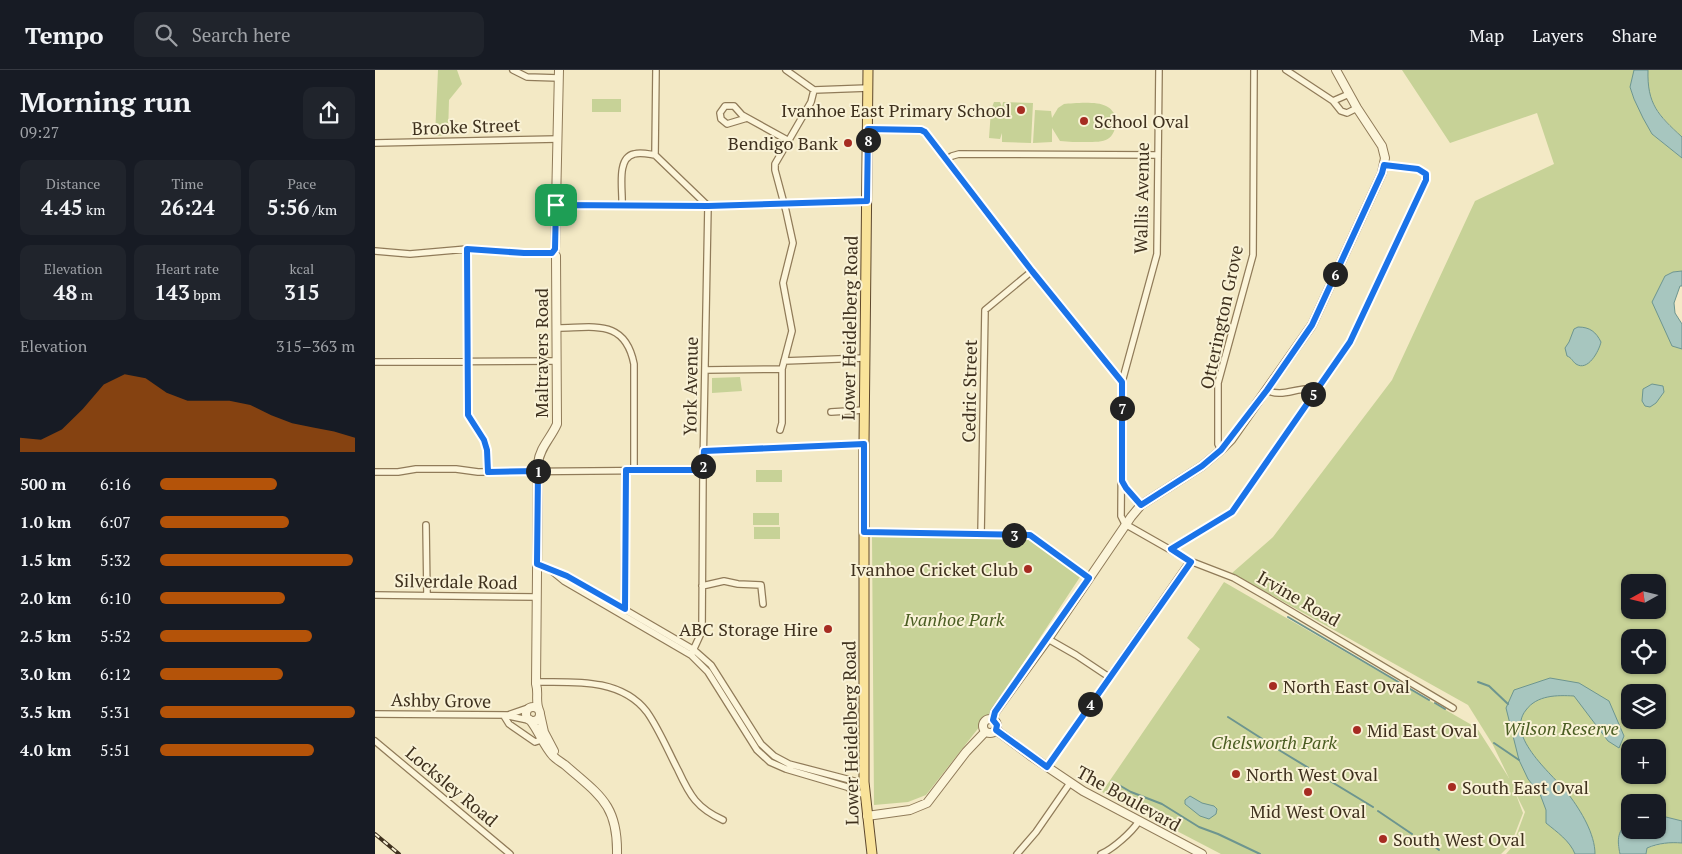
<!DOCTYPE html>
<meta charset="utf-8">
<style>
body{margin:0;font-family:"PT Serif",serif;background:#20242c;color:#f1f3f6;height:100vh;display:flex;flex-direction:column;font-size:19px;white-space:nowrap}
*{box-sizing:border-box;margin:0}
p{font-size:16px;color:#9ea1a6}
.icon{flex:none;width:28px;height:28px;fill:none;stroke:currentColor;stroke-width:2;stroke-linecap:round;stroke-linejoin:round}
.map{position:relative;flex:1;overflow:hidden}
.details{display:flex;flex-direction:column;background:#171b24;width:375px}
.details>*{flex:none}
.needle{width:32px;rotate:262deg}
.tools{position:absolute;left:1246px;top:504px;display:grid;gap:10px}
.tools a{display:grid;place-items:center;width:45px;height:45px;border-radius:10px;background:#171b24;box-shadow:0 1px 4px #0004;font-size:25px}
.pin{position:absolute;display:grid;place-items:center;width:42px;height:42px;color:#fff;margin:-21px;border-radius:10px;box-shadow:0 2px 8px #0006}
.km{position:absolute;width:25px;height:25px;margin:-12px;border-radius:50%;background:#222;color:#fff;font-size:14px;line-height:25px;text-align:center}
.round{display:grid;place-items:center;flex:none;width:52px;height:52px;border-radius:10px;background:#20242c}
.overview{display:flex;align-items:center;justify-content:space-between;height:85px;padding:0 20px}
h1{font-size:28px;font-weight:600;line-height:38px}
.figures{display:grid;grid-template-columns:repeat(3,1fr);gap:8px;height:85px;padding:5px 20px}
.figures div{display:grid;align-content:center;border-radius:10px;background:#20242c;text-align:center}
.figures b{font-size:21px;font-weight:600}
.figures small{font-size:14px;font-weight:400}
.figures p{font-size:14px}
.chart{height:140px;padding:10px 20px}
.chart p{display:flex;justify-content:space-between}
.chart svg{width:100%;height:90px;margin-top:5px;fill:#b45309;opacity:.7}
ul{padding:0 20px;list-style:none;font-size:16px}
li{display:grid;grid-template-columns:80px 60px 1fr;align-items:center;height:38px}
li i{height:12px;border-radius:6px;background:#b45309}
header{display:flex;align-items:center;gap:30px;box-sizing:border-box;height:70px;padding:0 25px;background:#171b24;border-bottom:1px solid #363941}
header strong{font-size:24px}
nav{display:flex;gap:28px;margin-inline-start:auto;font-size:18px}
.search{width:350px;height:45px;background:#20242c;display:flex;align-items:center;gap:12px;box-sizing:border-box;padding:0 18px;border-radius:10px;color:#9ea1a6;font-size:19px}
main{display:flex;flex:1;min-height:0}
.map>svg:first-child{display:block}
.green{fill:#c7d297;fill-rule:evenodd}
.water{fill:#a7c6bf;stroke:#6d958f}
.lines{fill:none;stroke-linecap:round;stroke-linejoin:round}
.stream{stroke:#6d958f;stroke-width:2}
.minor-casing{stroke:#907b59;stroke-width:8}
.tertiary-casing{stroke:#907b59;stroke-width:10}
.primary-casing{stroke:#5e482d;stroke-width:11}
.minor{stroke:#fcf5da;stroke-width:5.5}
.tertiary{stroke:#fcf5da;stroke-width:8}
.primary{stroke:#f9e39a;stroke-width:9}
.rail-casing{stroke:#3f311e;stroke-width:4}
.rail{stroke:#f9f2d6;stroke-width:2;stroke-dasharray:5.5;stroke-linecap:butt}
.route-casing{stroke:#fff;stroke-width:10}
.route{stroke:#1a73e8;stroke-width:6}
.poi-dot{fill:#a62c22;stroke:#f9f2d6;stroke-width:2}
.labels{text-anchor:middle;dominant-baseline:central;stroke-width:4;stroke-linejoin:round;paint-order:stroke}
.poi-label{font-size:18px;fill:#3f311e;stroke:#f9f2d6;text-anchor:start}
.street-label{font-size:18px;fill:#3f311e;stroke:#f9f2d6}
.park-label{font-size:18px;font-style:italic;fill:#4a5d22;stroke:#f9f2d6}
</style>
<header>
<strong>Tempo</strong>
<div class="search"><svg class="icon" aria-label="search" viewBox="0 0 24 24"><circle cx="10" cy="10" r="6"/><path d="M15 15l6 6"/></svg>Search here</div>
<nav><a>Map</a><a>Layers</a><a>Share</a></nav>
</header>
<main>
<section class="details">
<div class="overview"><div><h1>Morning run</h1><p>09:27</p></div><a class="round"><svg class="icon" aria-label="share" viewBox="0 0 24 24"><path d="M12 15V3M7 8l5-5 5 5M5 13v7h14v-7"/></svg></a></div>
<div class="figures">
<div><p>Distance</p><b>4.45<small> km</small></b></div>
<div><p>Time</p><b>26:24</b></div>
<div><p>Pace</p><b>5:56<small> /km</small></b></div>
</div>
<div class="figures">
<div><p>Elevation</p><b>48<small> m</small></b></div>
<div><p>Heart rate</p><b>143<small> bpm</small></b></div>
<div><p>kcal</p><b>315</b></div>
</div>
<div class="chart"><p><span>Elevation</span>315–363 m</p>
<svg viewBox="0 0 160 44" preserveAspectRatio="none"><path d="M0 44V37L10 38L20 33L30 23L40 11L50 6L60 8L70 15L80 19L90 19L100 19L110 21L120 26L130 30L140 32L150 34L160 37V44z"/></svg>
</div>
<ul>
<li><b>500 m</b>6:16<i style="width:60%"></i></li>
<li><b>1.0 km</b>6:07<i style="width:66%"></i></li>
<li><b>1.5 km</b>5:32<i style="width:99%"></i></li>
<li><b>2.0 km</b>6:10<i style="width:64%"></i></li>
<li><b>2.5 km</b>5:52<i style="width:78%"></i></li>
<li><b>3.0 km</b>6:12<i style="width:63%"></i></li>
<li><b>3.5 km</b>5:31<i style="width:100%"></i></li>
<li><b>4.0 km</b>5:51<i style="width:79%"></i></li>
</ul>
</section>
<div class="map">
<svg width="1307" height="784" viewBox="0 0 1307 784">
<rect width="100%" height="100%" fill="#f3e9c5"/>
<path class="green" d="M63,0H82L87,14L74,30L73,65L60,66Z
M1027,0H1307V67C1292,53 1279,41 1273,20L1255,17L1259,29L1277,64L1307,88V201L1298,202L1290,206L1286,215L1297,276L1307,279V751L1283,745L1282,732H1255V751L1248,756L1243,775L1245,784H1131L1137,777L1150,742L1140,722L1148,743L1136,774L1126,784H846L727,722L825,579L812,568L849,512L1102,658L1134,708L1118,675L1093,635L857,503L898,467L1017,310L1100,131L1179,94L1162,43L1075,73ZM1255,512H1282V540H1255ZM1255,568H1282V595H1255ZM1255,622H1282V650H1255ZM1255,678H1282V705H1255Z
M217,29H246V42H217Z
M619,32H625L627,37L628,32L658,33L656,73L627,72V63L625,69L614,68L616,40Z
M689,34C699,33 722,31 731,36C736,38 739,43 742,48C739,72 731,72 710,72C701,72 694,72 685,71L677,58V72L658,73L660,40L676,41L677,48L683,38Z
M365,307L367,321L337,323V308Z
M381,400H407V412H381Z
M378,443H404V455H378Z
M379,457H405V469H379Z
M497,466L653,469L705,507L616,642L551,725L533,732L499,735Z
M1294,772L1307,773V784H1271L1272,778Z"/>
<path class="water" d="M1259,0H1273C1272,34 1283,45 1307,67V88L1277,64L1268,48L1259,29L1255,17Z
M1307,201V216H1305L1299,233L1300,243L1307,254V279L1297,276L1277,232L1290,206L1298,202Z
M1203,257C1215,257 1221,262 1226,272C1224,281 1213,302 1201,294C1197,291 1197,288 1192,286L1190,278L1194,272L1199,259Z
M1277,314L1288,316L1289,322L1281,333L1275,337L1270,336L1267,331L1268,319Z
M1175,608L1204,613L1234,631L1249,666L1244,678L1233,671L1199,626C1182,625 1162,625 1151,640C1129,667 1180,706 1194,725C1206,741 1220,764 1220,784H1200C1195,771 1182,762 1171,753V740L1165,724L1153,709L1144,690L1131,638L1139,620Z
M815,726L827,733L839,736L842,739L841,744L834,749L825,746L810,734V730Z
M1283,745L1307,751V773C1295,772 1284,773 1272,778L1271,784H1245C1242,770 1242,760 1255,751V760H1282Z"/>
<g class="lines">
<path class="stream" d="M913,547L1054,630
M1103,612L1114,616L1133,634
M1060,633L1070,639
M853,647L900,677
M1119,673L1144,690
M904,680L998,737
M737,711L756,722L787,734L824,757L843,764L885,784
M1003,741L1037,764
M1041,767L1059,776L1064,780"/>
<defs>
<path id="minor" d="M138,0L152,7L184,8
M281,0L280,85L333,136L328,400L327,561L316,585
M411,0L439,20L493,18
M911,0L958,31L966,41L972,43L982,38
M958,31L974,24
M372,48L352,54L346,49L345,43L350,36H359L367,45L414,71
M493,59L547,60L550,62L657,201L747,312L746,446L750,454L815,491L859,508L892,527L1078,638
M0,73L183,69
M572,89L577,86L584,84L782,85
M181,135L333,136L492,131
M247,135C248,120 241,88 259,84C266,82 273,84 280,85
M92,179L93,345L109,370L112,380L113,402
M0,181L35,184L92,179L149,183H177
M182,258C218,258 250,248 259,294V400
M409,291L490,288
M0,292L182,291
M330,300L407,299
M747,312L782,184L784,0
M892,320C907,329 925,315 941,320
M456,342L489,340
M405,360L407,353V299L417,261L408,213L418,173L411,141L400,100V94L436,32L439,20
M846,380L843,374V313L878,185L879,0
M329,381L489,374
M0,402H23L41,399H81L103,402L328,400
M748,413L751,419L766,435
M51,455L52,525
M489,462L655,465L714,508
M606,464L610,240L657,201
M795,479L857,442L975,272L1051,110V104L1043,99L1009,95
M162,494L192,506L319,580L336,595L386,674L399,686L414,694L483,712H489
M178,502L189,511L316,585L333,602L382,680L395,692L411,699L472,717L483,723L490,724
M327,516L349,511L363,514L386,515L388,534
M0,525L162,527
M249,540L251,400
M673,569L701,585L734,607
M161,612C199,612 246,608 272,642C284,659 293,681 303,700C315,726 322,738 348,750
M0,644L133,645L153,638
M129,646L134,654L160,672L166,670
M134,646L153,650
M0,671L135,784
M672,697L815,491
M642,784L661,762L695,713
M726,784C738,779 757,762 764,751"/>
<path id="tertiary" d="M180,179L184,0
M151 644a7 7 0 1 1 14 0a7 7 0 1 1-14 0Z
M164,640C160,631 164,623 161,614L163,393C165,377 176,368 182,354L181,186
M165,644L169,662L179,681
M608 656a7 7 0 1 1 14 0a7 7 0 1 1-14 0Z
M155,650C164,661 168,675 178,686C182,690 186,692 190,695C224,725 243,734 242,784
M618,650L620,642L673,569L756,447L766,435L827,396L846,380L856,370L937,255L1007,103L1010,88L1007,76L982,38L961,0
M621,660L656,686L708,721L827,784
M492,746L535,740L552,733L591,682L610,662"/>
<path id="primary" d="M493,0L489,374V712L497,784"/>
</defs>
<use href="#minor" class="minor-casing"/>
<use href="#tertiary" class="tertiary-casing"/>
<use href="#primary" class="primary-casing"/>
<use href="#minor" class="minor"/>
<use href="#tertiary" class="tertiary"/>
<use href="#primary" class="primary"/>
<defs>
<path id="rail" d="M0,764L24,784"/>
</defs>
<use href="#rail" class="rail-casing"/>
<use href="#rail" class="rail"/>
</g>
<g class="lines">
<defs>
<path id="route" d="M493,59L546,60L550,62L657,201L747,312V411L751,418L766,435L827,396L846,380L892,320L937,255L1007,103L1009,95L1043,99L1051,104V110L975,272L857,442L796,479L816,492L672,697L621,660L622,655L618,650L620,642L714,508L655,465L489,462V374L329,381L328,400H251L250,539L192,506L162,494L163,401L113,402L112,380L109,370L93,345L92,179L149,183H177L180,179L181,135L333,136L492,131Z"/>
</defs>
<use href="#route" class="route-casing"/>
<use href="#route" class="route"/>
</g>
<g class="poi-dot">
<circle cx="646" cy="40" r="5"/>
<circle cx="709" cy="51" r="5"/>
<circle cx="473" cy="73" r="5"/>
<circle cx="653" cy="499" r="5"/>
<circle cx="453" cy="559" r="5"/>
<circle cx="898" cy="616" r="5"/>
<circle cx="982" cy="660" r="5"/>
<circle cx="861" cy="704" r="5"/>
<circle cx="1077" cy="717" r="5"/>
<circle cx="933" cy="722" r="5"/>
<circle cx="1008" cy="769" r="5"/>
</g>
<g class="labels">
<g class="poi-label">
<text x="636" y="40" text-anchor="end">Ivanhoe East Primary School</text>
<text x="719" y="51">School Oval</text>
<text x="463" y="73" text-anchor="end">Bendigo Bank</text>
<text x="643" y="499" text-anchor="end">Ivanhoe Cricket Club</text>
<text x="443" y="559" text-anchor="end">ABC Storage Hire</text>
<text x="908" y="616">North East Oval</text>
<text x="992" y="660">Mid East Oval</text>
<text x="871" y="704">North West Oval</text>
<text x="1087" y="717">South East Oval</text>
<text x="933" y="741" text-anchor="middle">Mid West Oval</text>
<text x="1018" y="769">South West Oval</text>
</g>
<g class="street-label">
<text transform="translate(91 56) rotate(-2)">Brooke Street</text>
<text transform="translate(766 128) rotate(-89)">Wallis Avenue</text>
<text transform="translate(846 247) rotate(-78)">Otterington Grove</text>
<text transform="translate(474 258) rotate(-89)">Lower Heidelberg Road</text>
<text transform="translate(166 283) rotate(-90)">Maltravers Road</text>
<text transform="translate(315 316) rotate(-89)">York Avenue</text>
<text transform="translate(594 321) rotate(-89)">Cedric Street</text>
<text transform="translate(81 511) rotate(1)">Silverdale Road</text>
<text transform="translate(924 528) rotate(30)">Irvine Road</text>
<text transform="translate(66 630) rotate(1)">Ashby Grove</text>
<text transform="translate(475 663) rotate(-91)">Lower Heidelberg Road</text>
<text transform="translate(77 716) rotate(40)">Locksley Road</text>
<text transform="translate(754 728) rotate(29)">The Boulevard</text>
</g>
<g class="park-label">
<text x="579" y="549">Ivanhoe Park</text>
<text x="1186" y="658">Wilson Reserve</text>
<text x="899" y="672">Chelsworth Park</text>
</g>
</g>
</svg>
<div class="tools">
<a><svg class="needle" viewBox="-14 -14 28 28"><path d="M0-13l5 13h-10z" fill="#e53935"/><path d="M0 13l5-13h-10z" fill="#9ea1a6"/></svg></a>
<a><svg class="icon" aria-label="locate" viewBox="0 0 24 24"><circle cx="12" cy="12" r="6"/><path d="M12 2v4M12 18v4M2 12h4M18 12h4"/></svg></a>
<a><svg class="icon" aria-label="layers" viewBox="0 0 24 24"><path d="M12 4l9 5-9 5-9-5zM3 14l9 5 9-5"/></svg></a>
<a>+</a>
<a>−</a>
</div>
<div class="pin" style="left:181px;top:135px;background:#1e9e55"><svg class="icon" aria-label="arrive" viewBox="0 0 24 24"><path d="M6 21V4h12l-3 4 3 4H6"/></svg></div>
<b class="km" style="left:163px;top:401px">1</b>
<b class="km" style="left:328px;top:396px">2</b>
<b class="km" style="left:639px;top:465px">3</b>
<b class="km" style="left:715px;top:634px">4</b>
<b class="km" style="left:938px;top:324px">5</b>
<b class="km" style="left:960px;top:204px">6</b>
<b class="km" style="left:747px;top:338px">7</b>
<b class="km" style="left:493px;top:70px">8</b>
</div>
</main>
